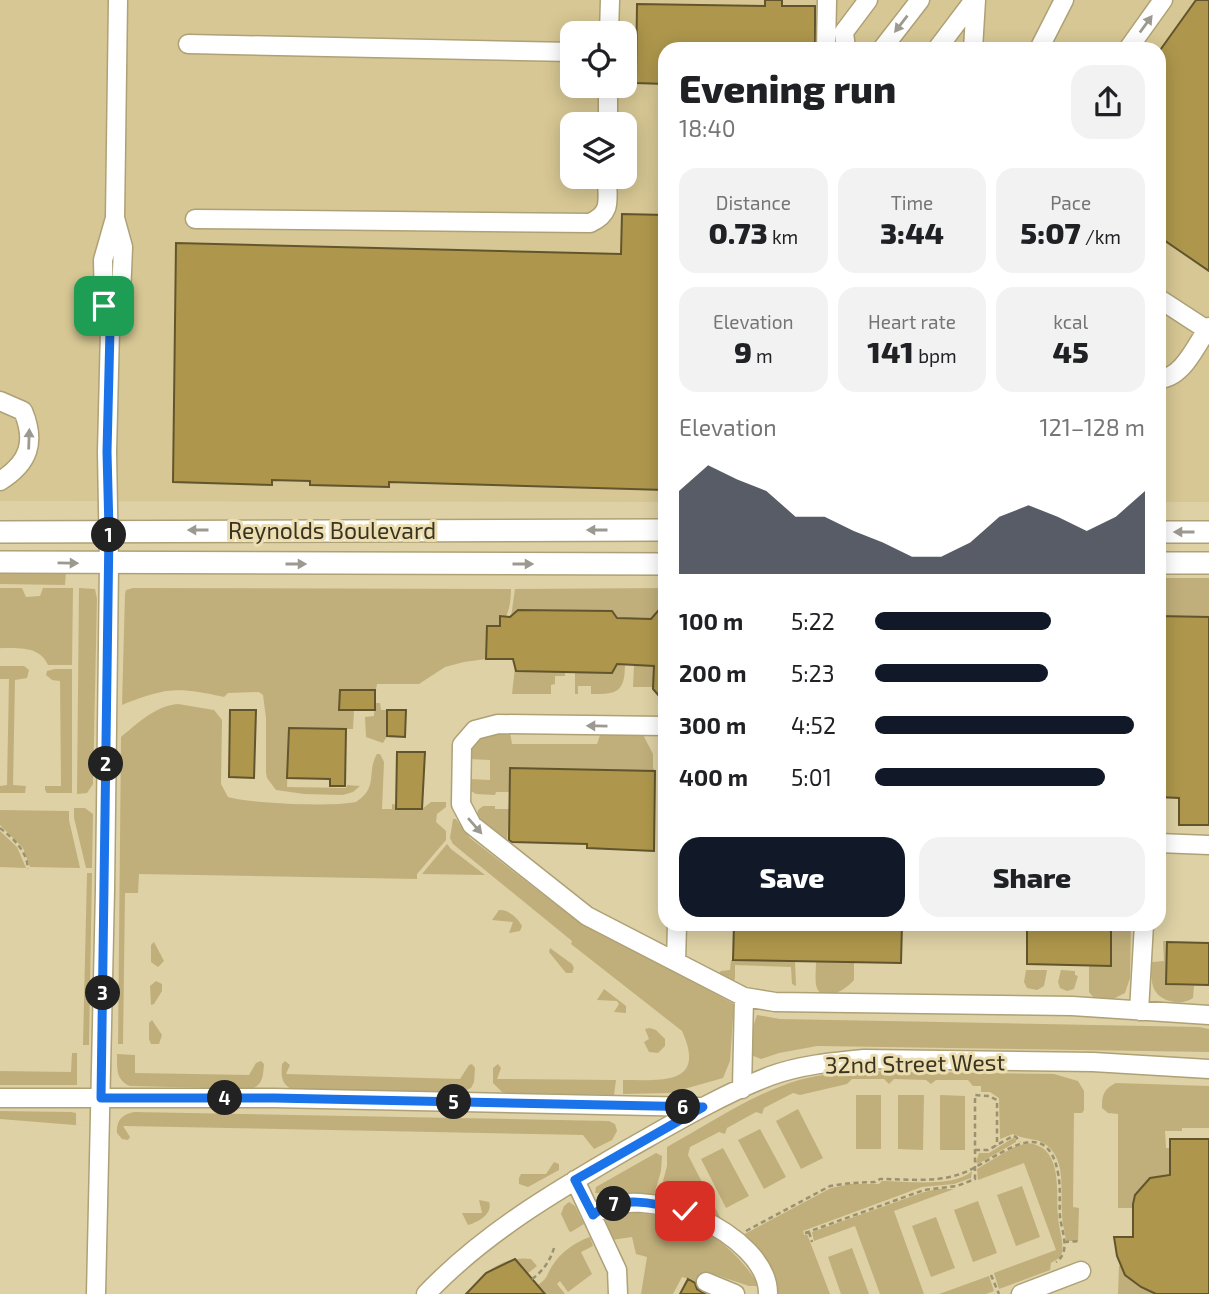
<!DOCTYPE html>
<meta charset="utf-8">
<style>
body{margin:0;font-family:"Exo 2",sans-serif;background:#f2f2f2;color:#202124;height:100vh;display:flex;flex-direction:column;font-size:26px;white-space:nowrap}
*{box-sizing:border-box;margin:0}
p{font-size:23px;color:#757577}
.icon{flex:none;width:38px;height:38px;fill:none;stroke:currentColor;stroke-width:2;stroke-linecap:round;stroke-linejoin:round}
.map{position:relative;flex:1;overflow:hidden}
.details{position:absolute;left:658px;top:42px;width:508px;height:889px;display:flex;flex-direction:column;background:#fff;border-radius:21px;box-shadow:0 4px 18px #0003}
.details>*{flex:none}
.buttons{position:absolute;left:560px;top:21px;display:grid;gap:14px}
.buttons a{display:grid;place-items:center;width:77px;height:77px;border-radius:14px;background:#fff;box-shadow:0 4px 18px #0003;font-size:35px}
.pin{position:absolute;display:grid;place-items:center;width:60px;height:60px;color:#fff;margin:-30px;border-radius:14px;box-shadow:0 4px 10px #0006}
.km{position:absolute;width:35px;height:35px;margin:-18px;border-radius:50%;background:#222;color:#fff;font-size:19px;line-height:35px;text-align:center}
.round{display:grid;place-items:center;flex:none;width:74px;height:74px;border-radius:21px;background:#f2f2f2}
.summary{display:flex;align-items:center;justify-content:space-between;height:119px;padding:0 21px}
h1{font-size:38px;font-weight:800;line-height:52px}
.metrics{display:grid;grid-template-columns:repeat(3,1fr);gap:10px;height:119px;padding:7px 21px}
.metrics div{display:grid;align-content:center;border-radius:18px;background:#f2f2f2;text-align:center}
.metrics b{font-size:30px;font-weight:800}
.metrics small{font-size:19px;font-weight:400}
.metrics p{font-size:19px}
.chart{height:196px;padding:14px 21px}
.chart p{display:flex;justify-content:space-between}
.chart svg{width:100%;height:126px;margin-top:7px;fill:#111827;opacity:.7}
.button{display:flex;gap:14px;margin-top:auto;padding:14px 21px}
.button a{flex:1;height:80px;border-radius:21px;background:#111827;color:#fff;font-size:28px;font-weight:800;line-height:80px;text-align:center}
.button a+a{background:#f2f2f2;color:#202124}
ul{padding:0 21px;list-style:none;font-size:23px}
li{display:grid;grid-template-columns:112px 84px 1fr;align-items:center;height:52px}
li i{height:18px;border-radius:9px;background:#111827}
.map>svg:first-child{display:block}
.built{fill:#d7c794;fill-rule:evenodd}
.green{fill:#c0af7b}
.building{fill:#ae974c;stroke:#62552d;stroke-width:2}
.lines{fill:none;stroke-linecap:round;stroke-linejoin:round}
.minor-casing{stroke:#aea176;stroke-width:21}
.major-casing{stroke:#aea176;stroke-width:24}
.path{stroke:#9b9170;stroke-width:2.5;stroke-dasharray:5 3.5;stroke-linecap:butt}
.minor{stroke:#fff;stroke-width:18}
.major{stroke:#fff;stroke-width:21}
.oneway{fill:#9c9a90}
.route-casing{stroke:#fff;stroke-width:14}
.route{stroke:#1a73e8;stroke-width:9}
.labels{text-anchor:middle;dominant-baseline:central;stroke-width:6;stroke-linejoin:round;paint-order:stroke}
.street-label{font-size:23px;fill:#393422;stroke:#ecdeb1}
</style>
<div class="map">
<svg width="1209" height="1294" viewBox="0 0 1209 1294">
<rect width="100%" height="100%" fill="#ded1a5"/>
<path class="built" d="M0,0H1209V502H1159L1158,49H665V502L0,501ZM572,33H625V86H572ZM572,124H625V177H572Z"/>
<path class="green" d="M0,571H66L65,585L0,584Z
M1159,578H1209V617L1159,616Z
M0,588H22L26,597L40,596L43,588H73L72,665H48C39,645 18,649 0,648Z
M79,588L95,589L97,599L93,784L87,793L77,794Z
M133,588L511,589C511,603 509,615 500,626H487L486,659L464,662L445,667L419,684H377L376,690H340L339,709L354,710L353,729H289L287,787L346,788L347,785L360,786L353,792L343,795L304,794L276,790L267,778L266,772V718L263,695L259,692L228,693L224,697C178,687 167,687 122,705L125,594L126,590Z
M665,588V612H656L652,619L617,618L611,611L520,610L511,617L515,589Z
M614,661L625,662C625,690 620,695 591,694V686H578V694H575V672L611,673L614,670Z
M634,665L654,666L653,687H633Z
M0,666H24L29,670L27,678L15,680L13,785L26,786L25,793H0V786L7,785L9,679H0Z
M515,667L518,671L565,672V676H555V684L551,685V694H512Z
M55,669H72V793H47L45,790V786H61L60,681L52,680L46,675L47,671Z
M375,703H380L381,710H387V736L383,743L366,737L365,717L374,716Z
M178,704L214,710L222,720L221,784L228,797C253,804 330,807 356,802C379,787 366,773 377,754H380L384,762L382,809H392V804L422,809L431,802H446V807L437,814L436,822L446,831V840L417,874V879L139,874L138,893H125L123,1044H118L121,737C138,723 155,706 178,704Z
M641,731L653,754V768L655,771L511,768L510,792H496L495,795L476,794L471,791L469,779L490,780V760L469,759C474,734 488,733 510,732L512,744H597L601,732Z
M483,806H495V809H509L507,845L477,817L478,810Z
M74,808H85L93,814L92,868H86L74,818Z
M0,810L69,811V820L80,868L30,867L23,848L0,825Z
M453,819H456L470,838L567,913L734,1004L730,1061L723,1078L670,1093L623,1094V1080C661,1080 707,1086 682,1031L571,944L572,941L453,844L450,838Z
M0,831L17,847L26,868L0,867Z
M447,844L451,849L485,875L422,874Z
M87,873H92L89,1045H83Z
M499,910C508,909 518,918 522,926L520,931L509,933L513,922L492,920Z
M1111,924H1131L1130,978L1125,993L1109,1001L1095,999L1089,992V966H1111Z
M1163,941H1167L1166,985L1194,986L1193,998C1185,1003 1179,1003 1170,1001C1151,996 1150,980 1152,962L1164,961Z
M154,942L164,961L158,967L151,962V945Z
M550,948L572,964L574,968L572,973H566L549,952Z
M731,960L795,961L796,986L792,984L791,967L735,965V979L731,983L718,974L721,971L730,970Z
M816,962H854V980C847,989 821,1006 816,985C815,978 816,969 816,962Z
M1026,970H1047L1044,986L1037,990L1027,988L1024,982Z
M1061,970L1075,971V975L1078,976L1074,989L1067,991L1060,988L1058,982Z
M156,981L162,984V991L154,1004L151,1005L150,986Z
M604,989L626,1006V1013L614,1012L619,1004L617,1001L597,1000Z
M757,1015L780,1019L1199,1027L1209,1029V1052L817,1046L779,1053L761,1059L751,1055L752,1030Z
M152,1020L162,1035L159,1044H151L149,1039V1023Z
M650,1028L656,1030L665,1039V1046L658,1053L649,1052L644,1042L649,1039L645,1029Z
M72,1053H77V1085H0V1071L71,1072Z
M117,1054L135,1055V1073L249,1075L256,1063L261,1061L264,1064C263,1076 263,1086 250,1089L130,1086C116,1080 117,1069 117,1054Z
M285,1061L290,1065L286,1074L460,1079L469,1065L472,1064L475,1068L474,1082L471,1088L459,1093L293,1090C281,1084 281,1076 282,1064Z
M498,1064L501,1068L497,1079L616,1080L614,1095L506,1093L502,1092L493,1083V1068Z
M865,1071L1054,1074L1078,1081L1084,1091V1110L1082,1113H1074L1073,1207L1079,1208L1078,1241H1066C1065,1232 1062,1222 1062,1213C1060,1191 1067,1159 1045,1144C1036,1138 1025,1140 1013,1134L1000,1139L999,1098L990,1092H981V1086H973L968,1080H936L931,1084L926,1080L894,1079L889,1084L884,1079H852L847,1084L800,1095L793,1093L764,1108L762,1114L756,1112L727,1128L725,1134L719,1132L690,1147L688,1155L722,1221L659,1196L667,1166V1147C709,1124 752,1094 799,1080C821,1074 843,1073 865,1071Z
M1116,1083L1209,1086V1128H1182V1131H1165L1166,1148H1170V1175C1150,1177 1135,1187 1133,1208H1118V1114L1108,1113L1102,1108C1102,1094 1104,1089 1116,1083Z
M856,1095H881V1149H856Z
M898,1095H924L923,1150L898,1149Z
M940,1095L965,1096V1150H940Z
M798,1109L823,1158L801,1169L776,1121Z
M0,1111L71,1112L76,1113V1125L87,1126L0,1119Z
M134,1112L609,1121L615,1124L617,1131L612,1140L594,1149L583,1135L123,1126L130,1137L128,1140L122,1139L117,1133C116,1121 122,1114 134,1112Z
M760,1129L786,1177L764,1189L738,1140Z
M1013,1138L1016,1139V1142L978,1164L976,1162L979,1153H989Z
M1027,1143C1063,1146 1056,1189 1058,1215C1058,1227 1064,1240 1062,1253L1059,1258L1051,1263L1050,1270L999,1289L994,1273L1056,1250L1024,1163L978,1180L977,1169L1012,1148Z
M723,1148L749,1196L726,1208L701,1159Z
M656,1153L662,1156L661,1171L654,1195L595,1193L596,1187Z
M554,1162L559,1164V1170L528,1187L519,1184V1178L521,1174H546Z
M972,1171L971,1178L954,1184L922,1187L803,1231L804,1235L807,1234L830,1294H776L739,1237L831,1188L851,1184H879L882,1181C905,1181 954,1188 972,1171Z
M1022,1186L1040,1237L1016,1246L997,1195Z
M938,1189H954L894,1211L924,1294H880L855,1226L814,1241L812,1232L924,1192Z
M479,1200L489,1202C493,1214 478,1222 468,1225L462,1213H482Z
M978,1201L997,1253L973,1262L954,1210Z
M569,1202L575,1206L584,1224L571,1232L569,1231L561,1214L564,1206Z
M608,1210C663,1215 699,1216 739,1259C746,1268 754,1275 758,1286H749L710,1273L700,1278L696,1284L712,1294H680L688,1279L682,1277L673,1294H641L647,1257L636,1254L632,1237L612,1240L603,1214Z
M936,1217L955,1268L931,1277L912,1226Z
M590,1237L593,1246L581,1252L592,1274L568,1292L560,1281L557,1284L565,1294H467C482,1273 504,1255 531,1259L537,1266L527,1274L538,1285C548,1278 546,1276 552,1266C561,1252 575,1242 590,1237Z
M852,1248L869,1294H841L828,1257Z
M1121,1265C1128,1280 1140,1287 1156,1294H1118L1119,1266Z
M989,1276L994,1291L986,1294H939Z"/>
<path class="building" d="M765,0H782V6H815V49H665V84L636,83L637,4L765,6Z
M1196,0H1209V271L1158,236V53Z
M622,214L665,215V490L389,482V487L310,485V481L272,480V485L173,482L176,243L621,254Z
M665,603V703L653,689L654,666L617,664L612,673L516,671L513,659H486L487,626H500V616L510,617L518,610L612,611L617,618L651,619Z
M1158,616L1209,617V825H1179V798L1158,797Z
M340,690H375V710H339Z
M230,710H256L254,778L229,777Z
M387,710H406L405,737L387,736Z
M289,728L346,729L345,786H330V779L287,778Z
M397,752H425L422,809H396Z
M510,768L655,771L654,851L587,848V844L512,842L509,840Z
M734,924H902L901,963L733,960Z
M1027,924H1111V966L1027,964Z
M1167,942L1209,943V985L1166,984Z
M1170,1139H1209V1294H1156L1141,1287L1125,1275L1117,1256L1114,1237H1133V1204L1135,1195L1150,1178L1170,1175Z
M515,1259L545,1294H466L486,1273Z
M688,1279L695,1283L697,1289L705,1294H680Z"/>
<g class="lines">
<defs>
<path id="minor" d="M609,33L610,0
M188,44L572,52
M826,49L827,0
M846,49L844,32L868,0
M882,49L920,0
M937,49L974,0
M973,49L976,0
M1039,49L1064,0
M1128,49L1163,0
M608,124V86
M115,218L118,0
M195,219L590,223C613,213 607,199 607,177
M1158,298L1207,330L1209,327
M1158,379C1182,379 1195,347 1207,330
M0,401L23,411C36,442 29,463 0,481
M665,726L498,724L475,730L462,745L461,804L472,825L587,916L744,997L775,1002L1072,1006L1209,1015
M1158,843L1209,845
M676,962L677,924
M1139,1011L1144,924
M742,1089L744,997
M0,1098H274L699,1107
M575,1180L617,1270L618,1294
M593,1215C639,1177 769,1234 768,1294
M706,1282L735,1294
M96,1294L105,890L109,564L107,452L110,330L104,306L103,260L115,218L123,247L122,272L120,310L110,330
M426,1294C484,1233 556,1191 628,1149C674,1123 721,1095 770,1076C800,1065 832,1062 864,1059L1093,1062L1209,1069
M1021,1294L1081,1271"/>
<path id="major" d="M0,532L665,530
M1158,532H1209
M0,562L665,564
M1158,563H1209"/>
</defs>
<use href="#minor" class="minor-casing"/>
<use href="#major" class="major-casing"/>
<path class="path" d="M0,828C14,839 27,851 28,869
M975,1150H988L1013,1136L1016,1137L1020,1142
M746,1231L830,1186L851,1183L875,1182L880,1179C906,1179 935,1183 960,1174C992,1164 1046,1108 1058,1173C1061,1188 1059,1202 1060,1217C1062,1232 1071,1252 1056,1262
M809,1232L812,1242
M805,1233L924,1190L957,1186L975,1179V1095L989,1096L997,1100V1146
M1064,1242L1081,1241
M991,1275L999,1294
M532,1279C543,1271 550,1261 554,1248"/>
<use href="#minor" class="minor"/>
<use href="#major" class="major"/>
</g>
<defs><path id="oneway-solid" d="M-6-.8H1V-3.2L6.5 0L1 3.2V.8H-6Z" transform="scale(1.75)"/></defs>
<g class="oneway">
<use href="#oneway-solid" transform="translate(901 24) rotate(128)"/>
<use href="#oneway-solid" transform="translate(1146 24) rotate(-54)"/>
<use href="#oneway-solid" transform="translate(29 439) rotate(-88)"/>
<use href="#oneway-solid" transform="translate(198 530) rotate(-180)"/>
<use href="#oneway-solid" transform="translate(597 530) rotate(-180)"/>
<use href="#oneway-solid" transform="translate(1184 532) rotate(-180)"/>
<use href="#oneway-solid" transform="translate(68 563) rotate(1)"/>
<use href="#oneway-solid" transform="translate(296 564)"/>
<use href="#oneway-solid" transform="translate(523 564)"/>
<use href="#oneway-solid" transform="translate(597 726) rotate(-179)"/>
<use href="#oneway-solid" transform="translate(475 826) rotate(49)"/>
</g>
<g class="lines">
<defs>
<path id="route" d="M104,306L110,330L107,452L109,530L101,1098H274L703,1107L575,1180L593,1215C617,1194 656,1203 685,1211"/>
</defs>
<use href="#route" class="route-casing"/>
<use href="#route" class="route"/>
</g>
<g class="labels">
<g class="street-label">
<text x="332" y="530">Reynolds Boulevard</text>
<text transform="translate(915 1063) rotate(-1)">32nd Street West</text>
</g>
</g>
</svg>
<div class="buttons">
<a><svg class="icon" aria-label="locate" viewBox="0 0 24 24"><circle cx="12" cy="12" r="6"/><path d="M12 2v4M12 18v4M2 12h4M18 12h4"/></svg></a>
<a><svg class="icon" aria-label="layers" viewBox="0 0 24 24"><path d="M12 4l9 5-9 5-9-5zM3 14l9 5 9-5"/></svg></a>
</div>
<div class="pin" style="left:104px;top:306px;background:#1e9e55"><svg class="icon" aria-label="arrive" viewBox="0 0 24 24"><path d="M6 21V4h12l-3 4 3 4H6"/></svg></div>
<div class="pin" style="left:685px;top:1211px;background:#d93025"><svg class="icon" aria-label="check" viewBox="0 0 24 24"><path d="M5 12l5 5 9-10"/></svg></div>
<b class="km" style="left:109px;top:535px">1</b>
<b class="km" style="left:106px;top:764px">2</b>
<b class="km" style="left:103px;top:993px">3</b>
<b class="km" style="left:225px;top:1098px">4</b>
<b class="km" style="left:454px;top:1102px">5</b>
<b class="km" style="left:683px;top:1107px">6</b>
<b class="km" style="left:614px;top:1204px">7</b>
<section class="details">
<div class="summary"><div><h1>Evening run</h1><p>18:40</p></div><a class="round"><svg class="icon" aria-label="share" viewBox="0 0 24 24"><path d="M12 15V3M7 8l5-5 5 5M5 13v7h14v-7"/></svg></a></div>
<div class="metrics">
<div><p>Distance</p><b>0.73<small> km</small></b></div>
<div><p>Time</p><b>3:44</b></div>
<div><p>Pace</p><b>5:07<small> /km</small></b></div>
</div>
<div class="metrics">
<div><p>Elevation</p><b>9<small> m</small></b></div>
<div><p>Heart rate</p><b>141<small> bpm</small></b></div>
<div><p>kcal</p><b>45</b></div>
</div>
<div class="chart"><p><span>Elevation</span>121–128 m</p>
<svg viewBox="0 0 160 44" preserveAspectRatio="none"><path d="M0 44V15L10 6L20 11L30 15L40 24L50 24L60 29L70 33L80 38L90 38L100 33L110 24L120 20L130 24L140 29L150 24L160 15V44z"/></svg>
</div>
<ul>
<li><b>100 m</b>5:22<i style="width:65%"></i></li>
<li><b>200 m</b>5:23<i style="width:64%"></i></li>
<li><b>300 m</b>4:52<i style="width:96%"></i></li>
<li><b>400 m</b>5:01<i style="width:85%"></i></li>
</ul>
<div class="button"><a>Save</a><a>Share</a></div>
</section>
</div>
